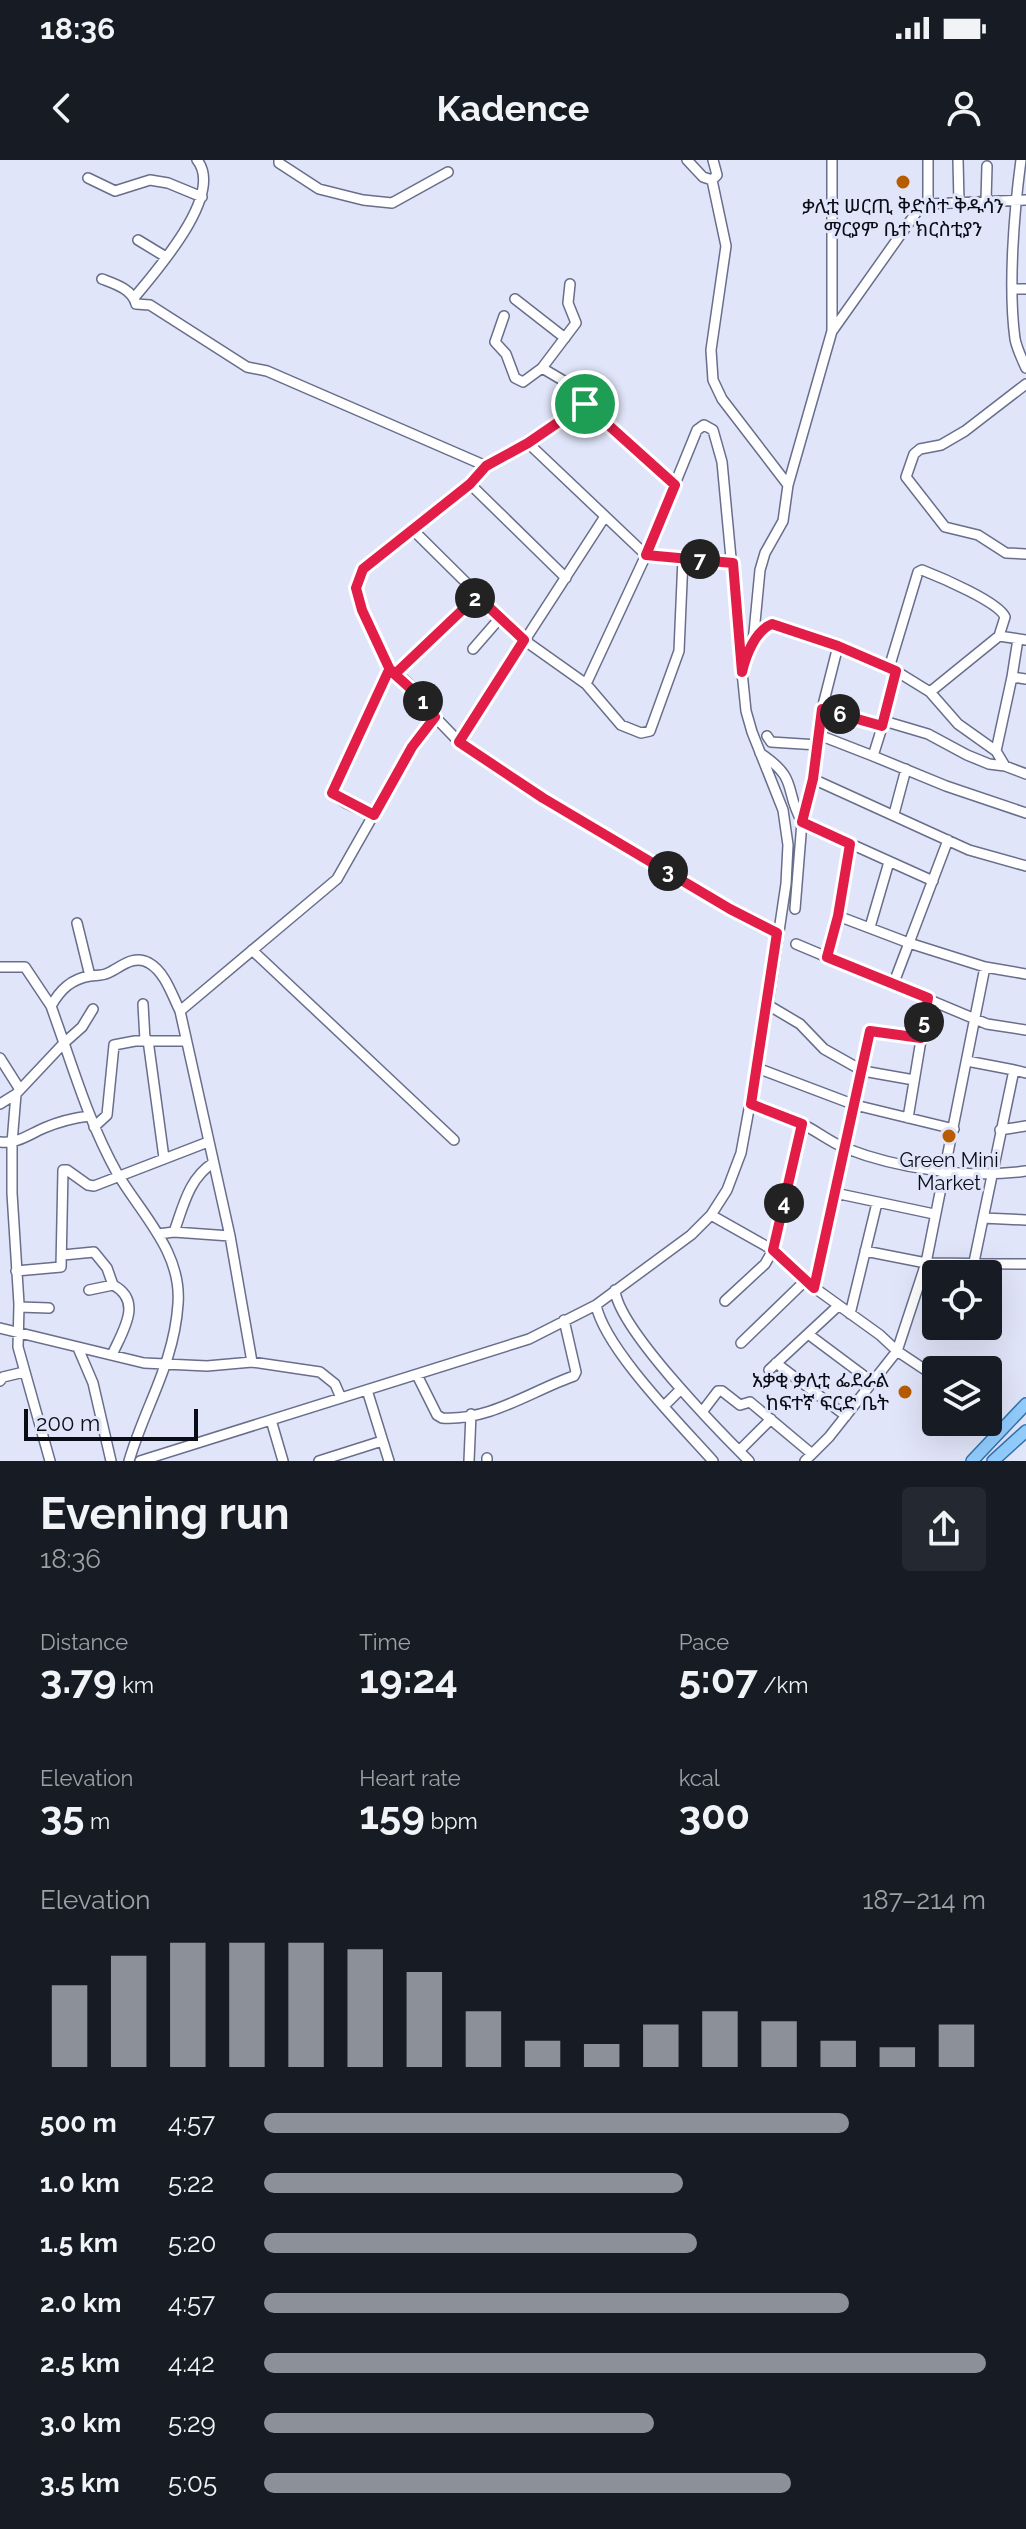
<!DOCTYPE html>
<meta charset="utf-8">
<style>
body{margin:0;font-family:Raleway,"Noto Sans Ethiopic",sans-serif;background:#242831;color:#f1f3f6;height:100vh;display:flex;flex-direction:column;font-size:30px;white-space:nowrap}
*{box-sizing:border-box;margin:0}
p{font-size:26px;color:#9ea1a6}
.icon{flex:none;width:44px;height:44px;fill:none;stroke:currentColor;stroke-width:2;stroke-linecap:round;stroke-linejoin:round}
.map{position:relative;height:1301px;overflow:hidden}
.details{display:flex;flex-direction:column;background:#171b24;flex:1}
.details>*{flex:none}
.buttons{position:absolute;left:922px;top:1100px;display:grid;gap:16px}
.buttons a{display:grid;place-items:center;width:80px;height:80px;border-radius:8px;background:#171b24;box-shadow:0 8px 32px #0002;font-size:40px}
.scale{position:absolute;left:24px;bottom:20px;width:174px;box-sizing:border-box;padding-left:8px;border:4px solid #0a0c16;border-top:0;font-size:22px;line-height:28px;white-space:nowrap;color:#0a0c16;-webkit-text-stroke:6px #e1e5f9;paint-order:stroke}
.pin{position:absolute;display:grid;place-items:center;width:68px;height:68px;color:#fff;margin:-34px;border:4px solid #fff;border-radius:50%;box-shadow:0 2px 8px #0007}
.km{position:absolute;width:40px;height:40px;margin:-20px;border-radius:50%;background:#222;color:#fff;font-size:22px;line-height:40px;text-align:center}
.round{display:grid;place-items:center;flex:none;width:84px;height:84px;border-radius:8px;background:#242831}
.overview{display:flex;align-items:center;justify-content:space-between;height:136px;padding:0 40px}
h1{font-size:44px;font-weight:700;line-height:60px}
.metrics{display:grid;grid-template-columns:repeat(3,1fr);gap:12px;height:136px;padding:8px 40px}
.metrics div{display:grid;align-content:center}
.metrics b{font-size:40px;font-weight:700}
.metrics small{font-size:22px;font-weight:400}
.metrics p{font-size:22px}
.chart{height:224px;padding:16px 40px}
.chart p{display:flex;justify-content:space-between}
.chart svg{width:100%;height:144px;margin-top:8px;stroke:#8c9099;stroke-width:6}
ul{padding:0 40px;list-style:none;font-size:26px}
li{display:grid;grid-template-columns:128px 96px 1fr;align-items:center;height:60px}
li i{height:20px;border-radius:10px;background:#8c9099}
.status{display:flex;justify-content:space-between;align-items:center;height:56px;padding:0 40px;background:#171b24;direction:ltr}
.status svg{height:22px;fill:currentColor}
header{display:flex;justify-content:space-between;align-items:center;height:104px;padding:0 40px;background:#171b24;font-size:36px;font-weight:700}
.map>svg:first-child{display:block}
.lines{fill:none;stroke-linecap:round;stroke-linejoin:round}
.minor-casing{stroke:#686e8b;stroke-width:12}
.major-casing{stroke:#3373ac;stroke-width:14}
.minor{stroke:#fff;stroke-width:9}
.major{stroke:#92cdfe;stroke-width:11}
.route-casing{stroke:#fff;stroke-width:16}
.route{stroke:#e11d48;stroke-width:10}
.poi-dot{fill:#b75c00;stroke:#e1e5f9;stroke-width:3}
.labels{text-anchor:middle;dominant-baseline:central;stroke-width:6;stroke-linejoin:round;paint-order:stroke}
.poi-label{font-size:20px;fill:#0a0c16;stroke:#e1e5f9}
</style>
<div class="status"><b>18:36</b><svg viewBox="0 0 49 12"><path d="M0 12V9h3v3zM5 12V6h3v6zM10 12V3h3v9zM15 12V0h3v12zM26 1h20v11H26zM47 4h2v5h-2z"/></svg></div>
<header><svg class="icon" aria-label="back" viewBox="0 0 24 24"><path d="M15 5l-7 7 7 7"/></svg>Kadence<svg class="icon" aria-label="person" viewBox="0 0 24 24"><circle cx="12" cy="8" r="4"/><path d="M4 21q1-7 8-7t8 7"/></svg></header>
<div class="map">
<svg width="1026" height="1301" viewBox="0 0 1026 1301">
<rect width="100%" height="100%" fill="#e1e5f9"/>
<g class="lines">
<defs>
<path id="minor" d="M279,0V3L319,29L363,40L392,43L448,12
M687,0L703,17L712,20
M928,0V44
M958,0L959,42
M1021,0C1014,52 1008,127 1015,179C1017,189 1022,199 1026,208
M88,18L115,31L150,20L168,23L202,37
M986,41L987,6
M138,80L166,97
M102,119C115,124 132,129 136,144L150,145L247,207L267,211L486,306
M1014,129H1026
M134,138C156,111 225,34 197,0
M515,139L565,178
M504,156L495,182L506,194L515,218L523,222L542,208L576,163L568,143L570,124
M833,170L918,50L928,44L1026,40
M542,208L586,234L589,239L585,244
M1026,224L965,271L941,285L920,289L914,294L906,317L945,367L978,375L1006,393L1026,394
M528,283L646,395L733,403
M470,324L566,418
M788,325L832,171V0
M412,369L524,480L586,524L621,565L641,573L650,571L679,491L683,398
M754,482L764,468L772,464L838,486L889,508L918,412L922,410C940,417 999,442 1005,457L999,476
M473,489L500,458
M396,513L477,436
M1012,517L1018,479
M586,524L646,395L697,270L704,265L713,270L722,302L741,505
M930,532L999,476L1026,480
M822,549L838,486
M435,557C425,541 407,518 390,510L362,450L356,428L363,409L470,324L486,306L528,283L581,249L585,244L675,325
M884,561L896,511L930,532L958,564L996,591L1005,606
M819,575L873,596
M767,576L771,582L818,585
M459,582L604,358
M996,591L1012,517L1026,519
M760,593C800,620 783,628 802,662L933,721
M1026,614L1005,606L989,604L967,595L928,574L884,561L873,596L946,626L1026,653
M813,619L969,690L1026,706
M894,654L906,609
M374,655C360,649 339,643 332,631L390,510
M948,680L909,783L985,807
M795,749L802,662L813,619L822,549L882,566
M838,756L909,783L893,825
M77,763L90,816
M870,767L889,702
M796,784L987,864L1026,870
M252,790L454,980
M827,797L838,756L850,684
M0,807H25L51,846L64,883L82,867L93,849
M1026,814L985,807L926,1103L1026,1104
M143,844L145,880
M768,845L800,864L824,889L863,911L814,1128
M51,846C60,830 71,819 90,816C97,815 102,816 108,813C121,807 134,794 149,803C165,812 172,835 180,851
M148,880L164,998
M0,898L19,928
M967,901L1014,910L974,1102
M757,908L855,945L954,969
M1014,910L1026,913
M914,920L863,911L869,874L873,870L921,878
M0,944L16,934
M751,944C768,950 786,956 802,964C817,971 830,982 845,988C898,1009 970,1019 1026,1011
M908,958L928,838
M94,967L107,955L114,885L135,881H186
M1000,970L1026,966
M0,982C17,984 28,975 44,968C58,962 73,958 89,956
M835,1033L934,1054
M711,1055L773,1090L805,1121L880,1175L897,1191L926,1103L865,1091
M983,1058L1026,1060
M174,1072C183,1047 189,1018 213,1003
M158,1074L174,1072L230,1076
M63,1095L94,1092L107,1108L113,1125C144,1141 122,1172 112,1195
M16,1111L61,1107L63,1010H67L88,1025L94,1026L208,982
M89,1130L113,1125
M615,1130C618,1168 719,1271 749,1301
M725,1141L765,1104L773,1090L802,964
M596,1145C605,1189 681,1265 713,1301
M19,1147L49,1148
M850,1154L877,1043
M0,1168L144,1203L207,1206L252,1202L320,1212L335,1224L341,1238
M808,1174L871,1221
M741,1183L805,1121
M78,1188L93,1223L111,1301
M252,1202L230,1076L180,851L337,719L412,587L435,557L465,588L543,638L730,749L777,773
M776,1203L846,1256
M769,1210L838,1146
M417,1215L437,1255L442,1258C490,1261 531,1231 574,1216L576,1212L564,1160
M0,1221L3,1217L24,1212
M367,1230L389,1301
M664,1246L681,1229
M702,1252L718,1231H722L740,1245L750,1242L812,1294
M271,1260L283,1301
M988,1261L999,1273
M739,1291L771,1259
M487,1298V1301
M50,1301L18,1187L19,1144L12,1033V983L16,934L64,883C79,927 94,972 117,1013C142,1055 182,1092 178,1144C174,1204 145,1246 129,1301
M140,1301L529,1179L596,1145L691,1075L711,1055L727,1030L741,993L768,845L786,724L788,685L783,650L752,572L746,551L742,512L753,483L760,410L765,393L783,361L788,325L722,239L713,220L711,190L726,86L712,20L717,15L713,0
M319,1301L382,1281
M469,1301L471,1254
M805,1301L829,1277L897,1191L936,1217"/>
<path id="major" d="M972,1301L1026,1244
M993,1301L1026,1271"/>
</defs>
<use href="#minor" class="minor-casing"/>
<use href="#major" class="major-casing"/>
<use href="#minor" class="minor"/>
<use href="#major" class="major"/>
</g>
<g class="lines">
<defs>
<path id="route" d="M585,244L528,283L486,306L470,324L363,409L356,428L362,450L390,510L420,537L435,557L412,587L374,655L332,633L388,512L390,510L396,513L477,436L524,480L459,582L543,638L730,749L777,773L751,944L802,964L773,1090L814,1128L870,871L921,878L928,838L827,797L838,756L850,684L802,662L813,619L822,549L882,566L896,511L838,486L772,464C755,471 746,495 742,512L733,403L646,395L675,325L585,244"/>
</defs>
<use href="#route" class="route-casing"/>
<use href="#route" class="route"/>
</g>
<g class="poi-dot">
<circle cx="903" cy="22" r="8"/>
<circle cx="949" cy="976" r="8"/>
<circle cx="905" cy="1232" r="8"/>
</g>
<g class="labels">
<g class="poi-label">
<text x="903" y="46">ቃሊቲ ሠርጢ ቅድስተ ቅዱሳን<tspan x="903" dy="23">ማርያም ቤተ ክርስቲያን</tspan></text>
<text x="949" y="1000">Green Mini<tspan x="949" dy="23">Market</tspan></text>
<text x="889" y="1220" text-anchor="end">አቃቂ ቃሊቲ ፌደራል<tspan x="889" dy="23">ከፍተኛ ፍርድ ቤት</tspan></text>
</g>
</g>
</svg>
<div class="buttons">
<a><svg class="icon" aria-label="locate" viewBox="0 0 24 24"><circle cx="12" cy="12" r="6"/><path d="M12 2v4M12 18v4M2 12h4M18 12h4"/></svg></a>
<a><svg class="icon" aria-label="layers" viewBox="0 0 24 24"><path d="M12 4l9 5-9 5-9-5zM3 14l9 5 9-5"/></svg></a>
</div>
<div class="scale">200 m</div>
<div class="pin" style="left:585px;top:244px;background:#1e9e55"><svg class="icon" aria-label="arrive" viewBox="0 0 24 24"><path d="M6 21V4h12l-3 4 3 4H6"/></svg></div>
<b class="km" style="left:423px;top:541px">1</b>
<b class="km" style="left:475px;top:438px">2</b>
<b class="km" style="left:668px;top:711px">3</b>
<b class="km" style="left:784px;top:1043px">4</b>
<b class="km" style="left:924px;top:862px">5</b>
<b class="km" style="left:840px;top:554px">6</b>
<b class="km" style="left:700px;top:399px">7</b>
</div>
<section class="details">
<div class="overview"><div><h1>Evening run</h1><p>18:36</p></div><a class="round"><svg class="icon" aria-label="share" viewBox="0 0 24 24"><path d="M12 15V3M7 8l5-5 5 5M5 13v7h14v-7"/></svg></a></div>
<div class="metrics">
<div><p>Distance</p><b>3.79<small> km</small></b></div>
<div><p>Time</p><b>19:24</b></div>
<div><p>Pace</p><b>5:07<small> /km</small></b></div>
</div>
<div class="metrics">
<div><p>Elevation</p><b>35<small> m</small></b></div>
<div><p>Heart rate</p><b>159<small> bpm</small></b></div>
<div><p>kcal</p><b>300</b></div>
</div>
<div class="chart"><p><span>Elevation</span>187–214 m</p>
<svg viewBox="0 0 160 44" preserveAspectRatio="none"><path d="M5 44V19M15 44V10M25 44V6M35 44V6M45 44V6M55 44V8M65 44V15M75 44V27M85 44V36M95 44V37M105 44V31M115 44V27M125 44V30M135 44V36M145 44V38M155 44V31"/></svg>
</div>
<ul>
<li><b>500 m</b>4:57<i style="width:81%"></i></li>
<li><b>1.0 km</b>5:22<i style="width:58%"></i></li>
<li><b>1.5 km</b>5:20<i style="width:60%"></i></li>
<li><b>2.0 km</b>4:57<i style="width:81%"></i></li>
<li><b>2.5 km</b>4:42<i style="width:100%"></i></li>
<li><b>3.0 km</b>5:29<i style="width:54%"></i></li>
<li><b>3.5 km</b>5:05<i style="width:73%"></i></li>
</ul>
</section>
